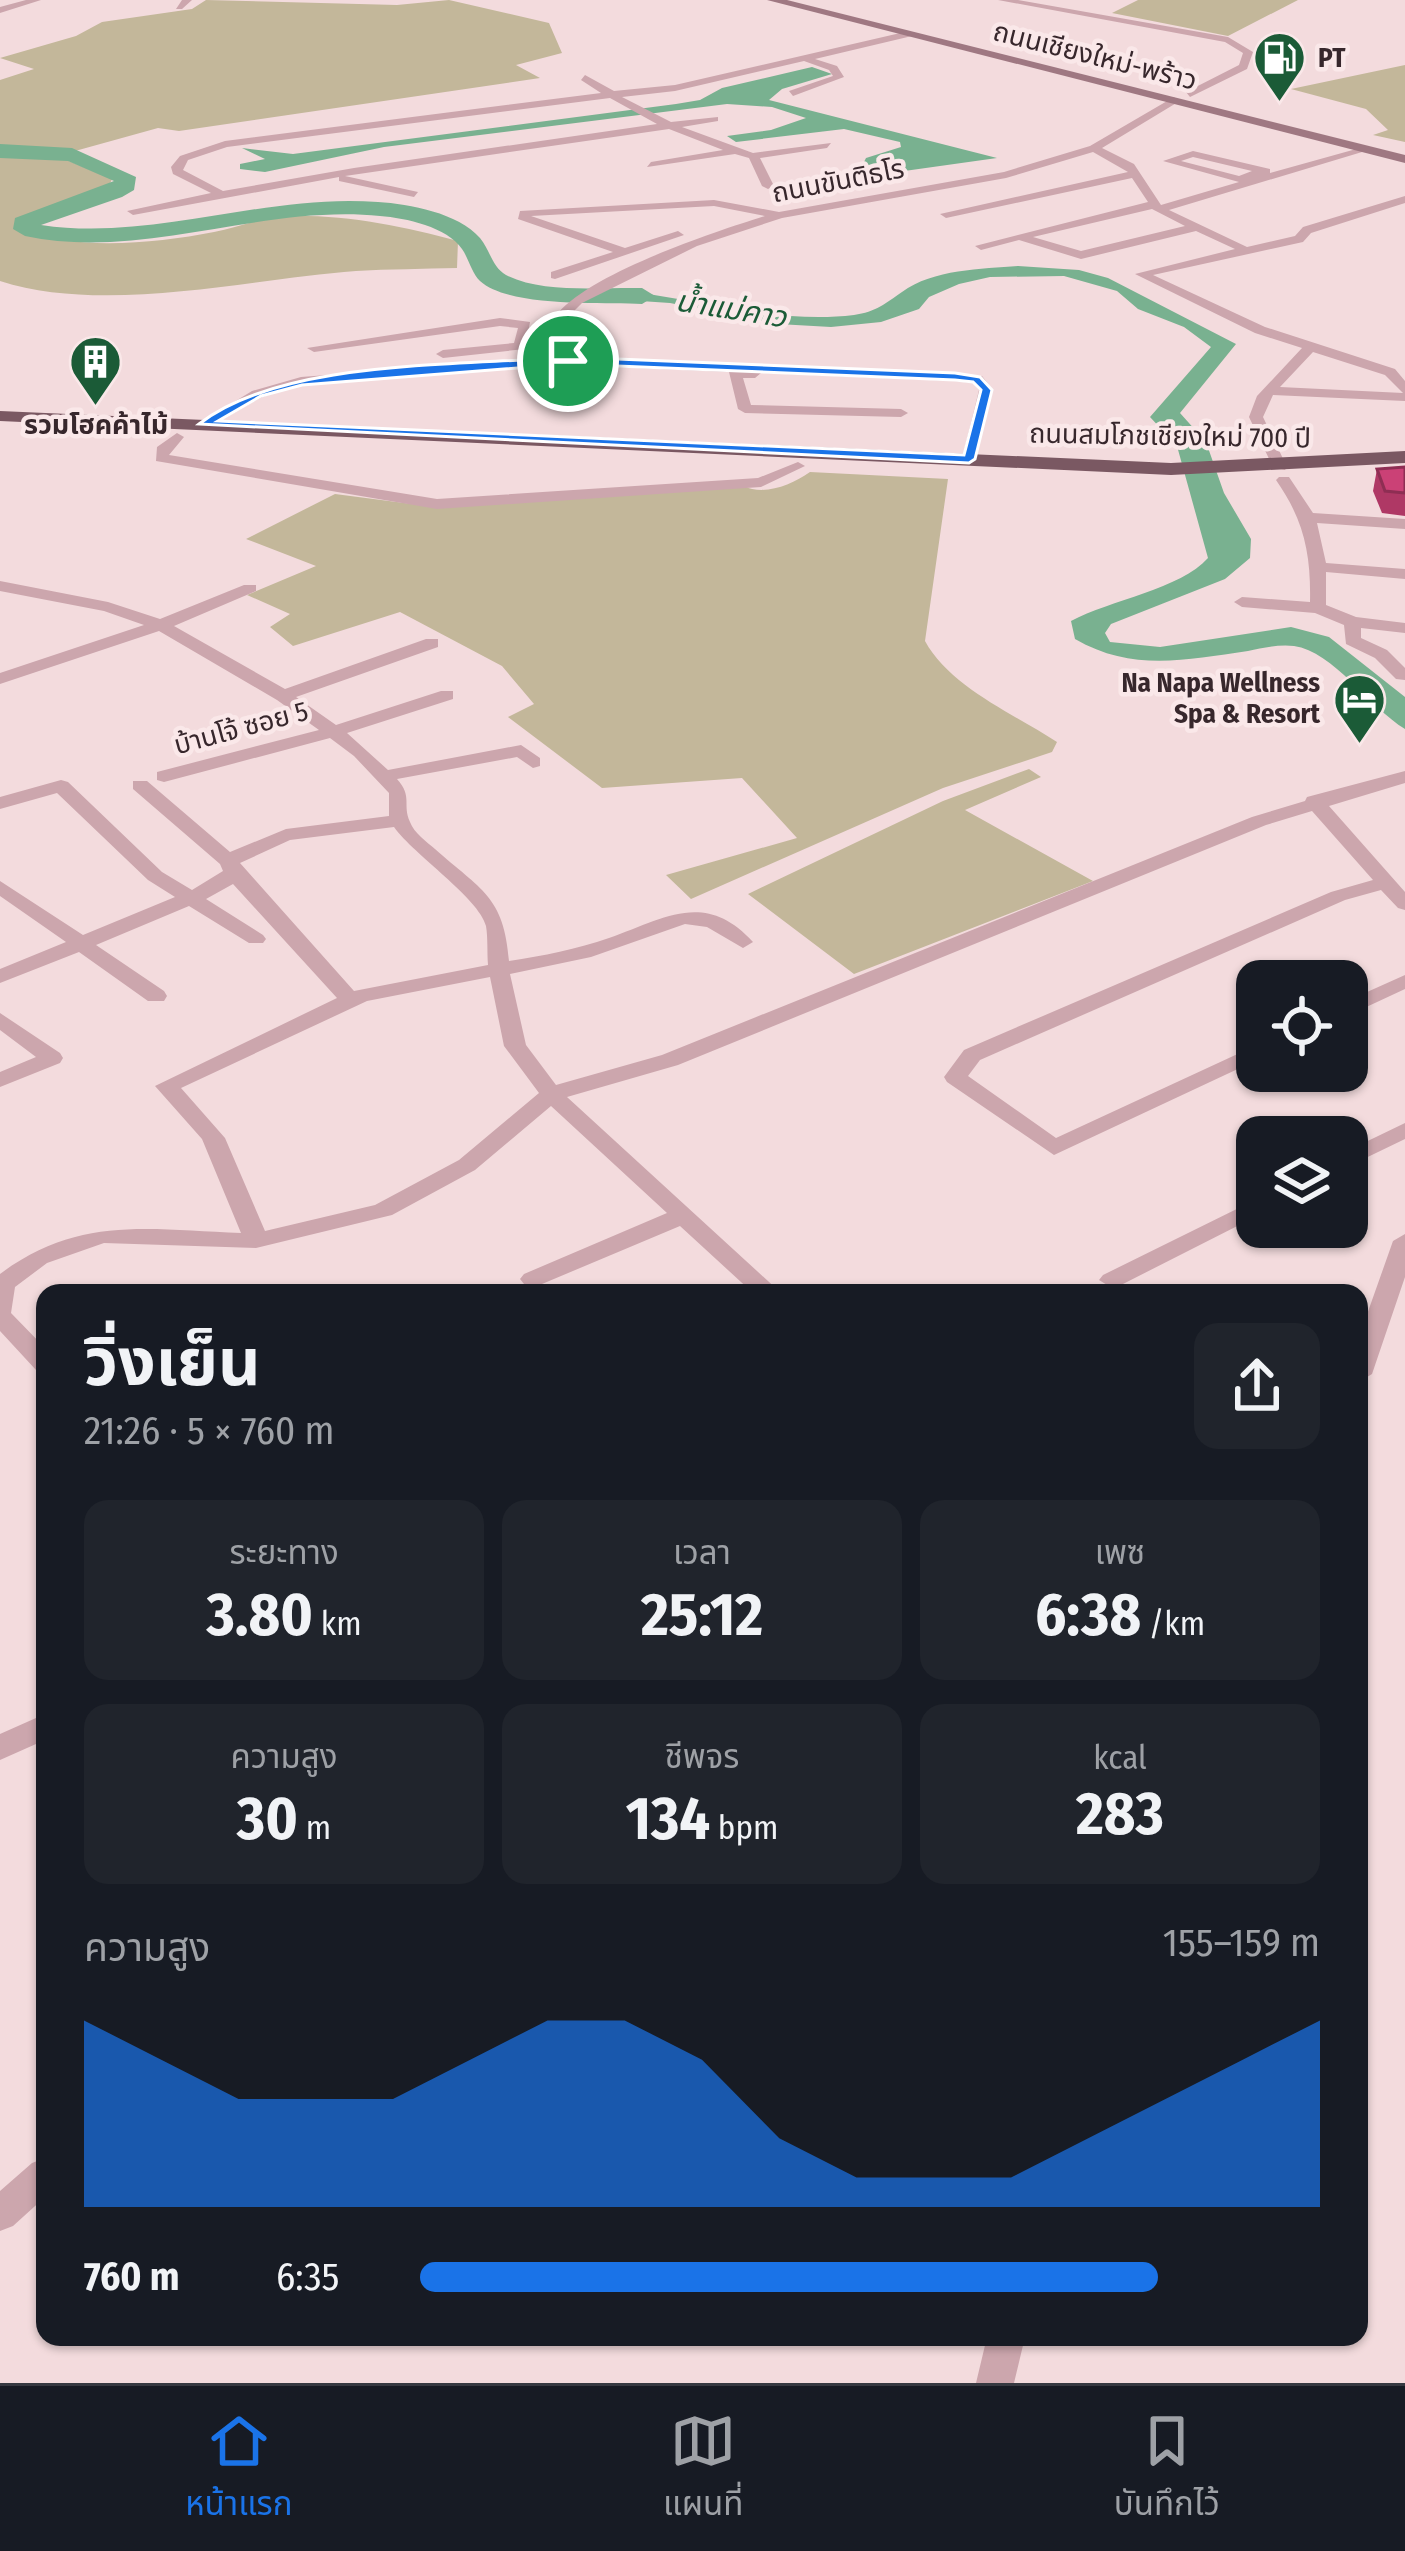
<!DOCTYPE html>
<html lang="th">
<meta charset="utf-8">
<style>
body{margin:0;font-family:"Fira Sans Condensed","Noto Sans Thai",sans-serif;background:#20242c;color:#f1f3f6;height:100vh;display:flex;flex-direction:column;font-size:45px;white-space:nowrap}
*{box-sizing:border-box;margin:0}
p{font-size:39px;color:#9ea1a6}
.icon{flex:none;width:66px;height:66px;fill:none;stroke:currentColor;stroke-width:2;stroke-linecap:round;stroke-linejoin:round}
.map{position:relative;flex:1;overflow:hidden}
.panel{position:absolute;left:36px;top:1284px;width:1332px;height:1062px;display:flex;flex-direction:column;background:#171b24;border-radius:24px;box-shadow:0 3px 9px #0004}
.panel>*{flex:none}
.controls{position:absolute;left:1236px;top:960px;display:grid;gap:24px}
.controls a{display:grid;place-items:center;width:132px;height:132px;border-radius:24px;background:#171b24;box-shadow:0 3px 9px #0004;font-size:60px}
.pin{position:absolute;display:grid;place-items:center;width:102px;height:102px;color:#fff;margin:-51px;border:6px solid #fff;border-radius:50%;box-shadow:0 3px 12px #0007}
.round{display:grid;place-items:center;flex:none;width:126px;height:126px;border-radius:24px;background:#20242c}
.head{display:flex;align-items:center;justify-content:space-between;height:204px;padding:0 48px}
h1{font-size:66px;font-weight:700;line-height:90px}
.figures{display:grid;grid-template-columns:repeat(3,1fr);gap:18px;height:204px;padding:12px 48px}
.figures div{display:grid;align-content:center;border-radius:24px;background:#20242c;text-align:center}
.figures b{font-size:60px;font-weight:700}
.figures small{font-size:33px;font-weight:400}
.figures p{font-size:33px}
.chart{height:336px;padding:24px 48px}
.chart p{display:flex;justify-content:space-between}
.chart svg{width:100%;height:216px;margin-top:12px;fill:#1a73e8;opacity:.7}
ul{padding:0 48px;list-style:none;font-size:39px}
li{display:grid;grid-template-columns:192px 144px 1fr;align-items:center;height:90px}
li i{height:30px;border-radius:15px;background:#1a73e8}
.menu{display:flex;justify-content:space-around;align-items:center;height:168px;border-top:3px solid #363941;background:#171b24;font-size:33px;color:#9ea1a6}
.menu a{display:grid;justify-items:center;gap:6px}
.menu .current{color:#1a73e8}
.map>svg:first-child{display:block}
.green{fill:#c3b79a}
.water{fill:#79b190}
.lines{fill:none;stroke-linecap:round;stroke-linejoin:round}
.river{fill:#79b190;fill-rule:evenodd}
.street{fill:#cca6ad;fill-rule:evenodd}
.secondary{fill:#9f7882;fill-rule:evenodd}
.primary{fill:#7a5862;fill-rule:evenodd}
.wall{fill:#af3865}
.building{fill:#cb4176;stroke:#8e2e53;stroke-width:3}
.route{fill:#1a73e8;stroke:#fff;stroke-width:3;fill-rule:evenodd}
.labels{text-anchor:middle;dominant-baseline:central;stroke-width:9;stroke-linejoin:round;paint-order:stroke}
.far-street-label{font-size:27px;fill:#37272c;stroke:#fae8e9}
.far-poi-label{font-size:27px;font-weight:bold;fill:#37272c;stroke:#fae8e9;text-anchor:start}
.far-water-label{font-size:30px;font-style:italic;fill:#1b5b37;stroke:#fae8e9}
</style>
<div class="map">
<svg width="1405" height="2383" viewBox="0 0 1405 2383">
<rect width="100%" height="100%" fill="#f3dbdd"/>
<path class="green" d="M206,0L397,5L449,0L549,23L562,53L516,65L540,78L179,131L158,128L57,156L112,179L106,193L29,215L14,228C73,251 152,244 214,232C237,228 262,217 285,216C343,214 403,226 458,241L457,268C423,269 389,269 356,271C247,279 106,315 0,281V80L34,69L0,58L76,36L102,22L192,9Z
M1138,0H1298L1228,36L1112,13Z
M1405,65V142L1373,135L1388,130L1366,109L1291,89Z
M810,472L948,479L925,641C950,687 1014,714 1057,742L1052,752L943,788L691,899L666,875L797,838L742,778L602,788L508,717L534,704L502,666L400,612L293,646L270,627L290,614L247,595L316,566L246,539L335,494L435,507L743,486C765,496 791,485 810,472Z
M1029,769L1041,777L965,810L1093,881L854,974L748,894L943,801Z"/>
<path class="water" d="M812,67L832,74L782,89L769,100L997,158L883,174L864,162L866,158L901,147L900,142L844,129L736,142L727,136L771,130L806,118L772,107L727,104L384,147L265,172L240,169V164L265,159L242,148L293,154L676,104L700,100L722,88Z
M1018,266L1079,270L1108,278L1236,344L1180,413L1206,442L1224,493L1251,539L1250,558L1225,579L1111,624L1105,633L1110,642L1160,647L1291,627L1329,637L1405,697V729C1370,708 1333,651 1294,646C1279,644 1262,648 1248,651C1185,660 1132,672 1075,639L1071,621C1110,600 1181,589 1208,558L1177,446L1150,417L1211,347L1184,327L1138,309L1117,291L1064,276L990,277L959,284L929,297L919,309L881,322L831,327L778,324L670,303L596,298L608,289C689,296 773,325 854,315C876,312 886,303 902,292C933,269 982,269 1018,266Z"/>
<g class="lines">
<path class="river" d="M0,144L72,148L136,177L134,190L122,197L41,225C153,242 265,193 378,202C410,204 458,213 480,238C490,250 492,267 506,275C543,294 601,287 642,288L655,296L642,304C603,302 510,308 480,281C472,274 469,259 462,249C447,227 406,218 380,216C261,204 143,261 25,236L13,229L15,218L114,181L68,161L0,158Z"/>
<path class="street" d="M26,0H41L0,13V7Z
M182,0H192L182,9H176Z
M998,0H1018L1228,37L1253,52L1247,69L1190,97L1186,92L1239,65L1243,53L1225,42Z
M909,31L912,36L815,59L837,66L844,77L793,96L789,91L833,76L829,70L804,61L675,91L622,97L671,122L718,117V121L682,127L753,153L831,143L827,148L760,158L774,186L768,189L762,186L749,158L735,154L647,167L651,162L723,150L669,129L345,176L418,192L414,197L339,181V177L133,215L127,211L211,193L173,174L171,167L180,156L225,141L601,93L581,80L585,75L614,91L675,85ZM610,98L657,124L354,168L223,191L183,170L188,160L227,147Z
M1174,97L1178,102L1102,148L1134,164L1161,205L1239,182L1163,161L1193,151L1270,169V173L1367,146L1372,149L1169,210L1247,247L1295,236L1303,227L1405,196V203L1311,233L1303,242L1153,275L1265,327L1395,369L1405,381V401L1273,395L1263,417L1287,467L1285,470L1273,467L1249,417L1257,396L1302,348L1255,333L1135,274L1235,249L1196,231L1081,259L1019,240L981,250L975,246L1148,202L1132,178L946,218L940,214L1128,172L1093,152L1006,178L782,218L697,246L582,303L571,314L574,357L982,376L993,390L974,462L962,459L979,390L973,383L955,381L761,373L755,378H743L751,405L901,409L908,413L901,417L745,413L738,409L729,372L568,365L302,385L262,397L210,427L198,424L252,391L301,377L561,357L558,313C594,272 711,233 765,216L714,206L531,216L625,248L678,231L684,235L555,279L551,278V272L613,252L518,219L520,211L714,200L779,212L1004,172L1090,146ZM1193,157L1252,171L1239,176L1181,161ZM1152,209L1185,226L1081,251L1033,237ZM1313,352L1385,375L1403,393L1280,387Z
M500,318L530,322L525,349L443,358L436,354L443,350L514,343L518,328L500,326L314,352L307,348Z
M177,433L184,437L169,455L437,499L758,478L798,462L805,466L761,487L437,509L156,461L157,447Z
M1279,477H1289L1313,513L1405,519V529L1317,523L1326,563L1405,569V579L1326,572V605L1356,617L1405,623V633L1361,628V638L1387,650L1405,668V680L1396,679L1375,658L1346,644L1344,625L1315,613L1242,607L1234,602L1242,597L1310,602C1311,554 1304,520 1276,480Z
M0,581L108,602L160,619L244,585H256V591L174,626L285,689L426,639H438V647L296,697L336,725L441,691H453V699L347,733L388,770L521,745L540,758V766L533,768L517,757L397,779C413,797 402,804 410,822C414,833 427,842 435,849C481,890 504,896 509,961C543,956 577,949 609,938C663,919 705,889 753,942L743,948L707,927L685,924L591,957L510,974L526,1045L556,1085L662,1055L1252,817L1305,801L1307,797L1405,771V783L1329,806L1405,892V910L1398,908L1381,890L1345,900L980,1060L968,1076L1056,1138L1257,1045V1060L1054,1155L947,1082L944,1077L964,1050L1331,892L1373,880L1312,811L1266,825L678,1065L567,1097L781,1293H753L680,1226L542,1284H524L520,1279L524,1274L667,1213L551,1106L475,1170L392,1215L256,1248L104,1243L47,1263L15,1287L11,1313L45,1348V1372L36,1370L0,1331V1274C80,1215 148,1230 241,1233L202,1139L155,1086L337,998L233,884L206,899L263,935L266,939L263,943H249L189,906L96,945L164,991L167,996L164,1001H148L79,952L0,983V969L66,942L0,896V881L83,935L175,897L148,880L57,793L0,809V797L61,780L68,782L162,872L192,890L223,871L220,864L133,789V781H147L230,852L286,829L389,816V793L354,756L330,738L164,782L157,780V772L319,730L277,700L159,631L0,684V673L144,625L104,611L0,591ZM394,827C414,855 479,898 486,926C488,938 487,952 488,965L354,991L240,863L290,840ZM490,977L504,1046L539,1093L459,1160L375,1205L265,1231L225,1138L181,1088L367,1001Z
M1405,975V989L1347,1016V1001Z
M0,1013L60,1053L63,1058L60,1063L0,1087V1072L36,1057L0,1030Z
M1405,1123V1139L1347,1167V1151Z
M1257,1199V1216L1121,1285L1112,1288L1099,1280L1103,1275Z
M1405,1234V1277L1372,1374L1359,1382V1337L1393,1241Z
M45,1714V1740L0,1760V1734Z
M45,2158V2197L13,2226L0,2231V2191L32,2163Z
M987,2337H1025L1014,2383H976Z"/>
<path class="secondary" d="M767,0H787L1405,155V163Z"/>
<path class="primary" d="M0,411L1171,463L1405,451V463L1171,475L0,421Z"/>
</g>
<path class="wall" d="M1405,467V516L1382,513L1373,491L1377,469Z"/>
<path class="building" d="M1405,467V493L1385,491L1377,469Z"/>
<path class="route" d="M568,357L955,373L980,377L992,390L975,459L969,463L199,424C282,359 462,366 568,357ZM568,364L955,380L973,382L981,390L964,455L218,421L261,396L302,385Z"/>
<defs>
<symbol id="fuel-pin" viewBox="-11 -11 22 30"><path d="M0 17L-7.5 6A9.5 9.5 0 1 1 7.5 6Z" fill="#1b5b37" stroke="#fae8e9"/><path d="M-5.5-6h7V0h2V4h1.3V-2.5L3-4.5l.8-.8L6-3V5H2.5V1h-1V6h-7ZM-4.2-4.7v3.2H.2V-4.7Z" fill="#fff"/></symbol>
<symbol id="building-pin" viewBox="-11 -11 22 30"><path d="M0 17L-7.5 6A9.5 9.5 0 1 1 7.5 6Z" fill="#1b5b37" stroke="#fae8e9"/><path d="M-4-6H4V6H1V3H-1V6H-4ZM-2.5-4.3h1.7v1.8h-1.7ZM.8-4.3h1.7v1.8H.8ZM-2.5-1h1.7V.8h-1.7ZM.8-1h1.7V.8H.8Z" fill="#fff"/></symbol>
<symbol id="hotel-pin" viewBox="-11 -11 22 30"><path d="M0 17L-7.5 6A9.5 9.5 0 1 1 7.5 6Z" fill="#1b5b37" stroke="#fae8e9"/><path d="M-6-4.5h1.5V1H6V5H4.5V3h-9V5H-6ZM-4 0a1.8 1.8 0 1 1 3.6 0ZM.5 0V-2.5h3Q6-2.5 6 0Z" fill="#fff"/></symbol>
</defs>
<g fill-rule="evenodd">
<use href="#fuel-pin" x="1250" y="28" width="59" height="81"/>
<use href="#building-pin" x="66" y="332" width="59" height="81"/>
<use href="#hotel-pin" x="1330" y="670" width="59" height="81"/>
</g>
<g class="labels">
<g class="far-street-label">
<text transform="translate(1095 56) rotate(14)">ถนนเชียงใหม่-พร้าว</text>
<text transform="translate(838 181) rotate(-11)">ถนนขันติธโร</text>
<text transform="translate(1170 436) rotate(1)">ถนนสมโภชเชียงใหม่ 700 ปี</text>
<text transform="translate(241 728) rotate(-15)">บ้านโจ้ ซอย 5</text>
</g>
<g class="far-poi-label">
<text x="1318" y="58">PT</text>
<text x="96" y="425" text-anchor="middle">รวมโฮคค้าไม้</text>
<text x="1320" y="683" text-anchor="end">Na Napa Wellness<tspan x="1320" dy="31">Spa &amp; Resort</tspan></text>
</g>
<g class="far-water-label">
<text transform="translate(731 309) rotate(9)">น้ำแม่คาว</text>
</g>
</g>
</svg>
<div class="controls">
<a><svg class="icon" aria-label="locate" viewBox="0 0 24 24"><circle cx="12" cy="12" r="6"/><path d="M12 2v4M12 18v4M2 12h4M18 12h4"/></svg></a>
<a><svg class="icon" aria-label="layers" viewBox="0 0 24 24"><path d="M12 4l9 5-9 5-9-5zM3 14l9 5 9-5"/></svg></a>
</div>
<div class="pin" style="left:568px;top:361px;background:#1e9e55"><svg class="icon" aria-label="arrive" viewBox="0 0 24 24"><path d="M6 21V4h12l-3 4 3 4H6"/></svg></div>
<section class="panel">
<div class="head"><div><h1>วิ่งเย็น</h1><p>21:26 · 5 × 760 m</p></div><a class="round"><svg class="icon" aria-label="share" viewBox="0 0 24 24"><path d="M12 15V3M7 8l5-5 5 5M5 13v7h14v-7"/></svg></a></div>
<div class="figures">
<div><p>ระยะทาง</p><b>3.80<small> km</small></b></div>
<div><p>เวลา</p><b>25:12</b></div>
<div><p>เพซ</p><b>6:38<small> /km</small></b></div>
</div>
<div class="figures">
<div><p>ความสูง</p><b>30<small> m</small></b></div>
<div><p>ชีพจร</p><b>134<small> bpm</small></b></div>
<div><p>kcal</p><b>283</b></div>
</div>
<div class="chart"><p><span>ความสูง</span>155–159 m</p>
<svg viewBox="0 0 160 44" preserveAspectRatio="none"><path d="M0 44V6L10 14L20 22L30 22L40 22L50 14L60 6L70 6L80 14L90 30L100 38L110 38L120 38L130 30L140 22L150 14L160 6V44z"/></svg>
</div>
<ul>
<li><b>760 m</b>6:35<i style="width:82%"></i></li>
</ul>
</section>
</div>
<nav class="menu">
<a class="current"><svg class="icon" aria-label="home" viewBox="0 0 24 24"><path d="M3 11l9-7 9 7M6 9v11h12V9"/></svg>หน้าแรก</a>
<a><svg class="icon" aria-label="map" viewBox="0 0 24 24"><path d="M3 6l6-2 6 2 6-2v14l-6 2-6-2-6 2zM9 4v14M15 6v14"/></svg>แผนที่</a>
<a><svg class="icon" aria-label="saved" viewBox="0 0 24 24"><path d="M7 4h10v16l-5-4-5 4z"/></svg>บันทึกไว้</a>
</nav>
